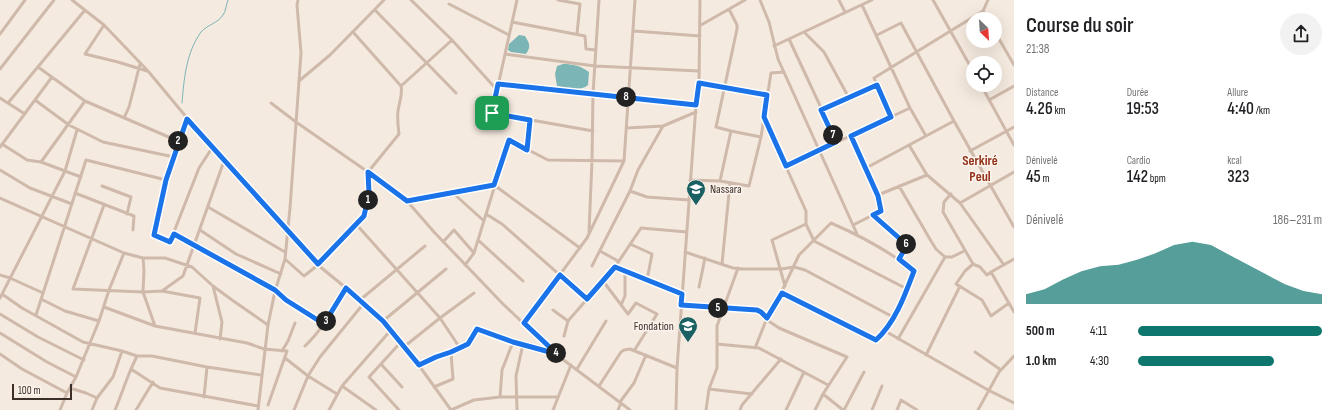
<!DOCTYPE html>
<html lang="fr">
<meta charset="utf-8">
<style>
body{margin:0;font-family:"Sofia Sans Condensed",sans-serif;background:#f2f2f2;color:#202124;height:100vh;display:flex;flex-direction:column;font-size:15px;white-space:nowrap}
*{box-sizing:border-box;margin:0}
p{font-size:13px;color:#757577}
.icon{flex:none;width:22px;height:22px;fill:none;stroke:currentColor;stroke-width:2;stroke-linecap:round;stroke-linejoin:round}
.map{position:relative;flex:1;overflow:hidden}
.details{display:flex;flex-direction:column;background:#fff;width:320px}
.details>*{flex:none}
.needle{width:26px;rotate:155deg}
.buttons{position:absolute;left:966px;top:12px;display:grid;gap:8px}
.buttons a{display:grid;place-items:center;width:36px;height:36px;border-radius:50%;background:#fff;box-shadow:0 4px 16px #0002;font-size:20px}
.scale{position:absolute;left:12px;bottom:10px;width:60px;box-sizing:border-box;padding-left:4px;border:2px solid #3c2f2a;border-top:0;font-size:11px;line-height:14px;white-space:nowrap;color:#3c2f2a;-webkit-text-stroke:3px #fcf4ed;paint-order:stroke}
.pin{position:absolute;display:grid;place-items:center;width:34px;height:34px;color:#fff;margin:-17px;border-radius:8px;box-shadow:0 2px 6px #0006}
.km{position:absolute;width:20px;height:20px;margin:-10px;border-radius:50%;background:#222;color:#fff;font-size:11px;line-height:20px;text-align:center}
.round{display:grid;place-items:center;flex:none;width:42px;height:42px;border-radius:21px;background:#f2f2f2}
.overview{display:flex;align-items:center;justify-content:space-between;height:68px;padding:0 12px}
h1{font-size:22px;font-weight:600;line-height:30px}
.metrics{display:grid;grid-template-columns:repeat(3,1fr);gap:6px;height:68px;padding:4px 12px}
.metrics div{display:grid;align-content:center}
.metrics b{font-size:17px;font-weight:600}
.metrics small{font-size:11px;font-weight:400}
.metrics p{font-size:11px}
.chart{height:112px;padding:8px 12px}
.chart p{display:flex;justify-content:space-between}
.chart svg{width:100%;height:72px;margin-top:4px;fill:#0f766e;opacity:.7}
ul{padding:0 12px;list-style:none;font-size:13px}
li{display:grid;grid-template-columns:64px 48px 1fr;align-items:center;height:30px}
li i{height:10px;border-radius:5px;background:#0f766e}
main{display:flex;flex:1;min-height:0}
.map>svg:first-child{display:block}
.water{fill:#7bb5b5}
.lines{fill:none;stroke-linecap:round;stroke-linejoin:round}
.stream{stroke:#7bb5b5;stroke-width:1}
.street{stroke:#cfb9aa;stroke-width:3}
.route-casing{stroke:#fff;stroke-width:8}
.route{stroke:#1a73e8;stroke-width:5}
.labels{text-anchor:middle;dominant-baseline:central;stroke-width:3;stroke-linejoin:round;paint-order:stroke}
.poi-label{font-size:12px;fill:#3c2f2a;stroke:#fcf4ed;text-anchor:start}
.quarter-label{font-size:14px;font-weight:bold;fill:#93331b;stroke:#fcf4ed}
</style>
<main>
<div class="map">
<svg width="1014" height="410" viewBox="0 0 1014 410">
<rect width="100%" height="100%" fill="#f5eadf"/>
<path class="water" d="M519,35L525,36C530,44 531,47 526,54L511,52L508,50L509,44Z
M563,64C573,64 581,66 589,72L588,85C580,92 566,89 557,86L555,74L557,66Z"/>
<g class="lines">
<path class="stream" d="M182,103C184,79 186,53 201,32C207,25 218,23 223,15C226,11 226,5 228,0"/>
<path class="street" d="M72,0L104,25L148,71L212,148L318,265L346,288L383,321L405,346L451,410L474,400L500,397H558
M411,0L452,40L497,90
M517,0L492,113L593,131
M558,0L580,4L577,34
M760,0L769,22L778,59L857,234
M839,0L845,12
M933,0L973,71
M449,4L509,35
M862,5L910,108L926,136
M729,9L737,25V29L716,127L731,131
M375,10L456,93
M983,11L988,19
M512,22L585,36L586,49L596,50
M104,25L85,54L118,62L147,71
M701,25L745,0
M634,31L700,36
M804,32L824,52L849,98
M995,32L1014,65
M0,34L25,0
M877,35L901,23L954,121L1014,227
M789,39L837,142
M774,46L872,0
M505,54L595,66L699,71
M38,67L85,101L178,141
M0,69L54,0
M299,81L330,55L384,0
M699,83L767,95
M498,84L696,105
M981,85L1014,145
M401,86L452,40
M0,98L25,114
M35,100L69,125L103,142L174,157
M989,100L1014,86
M8,103L85,10
M271,103L296,122L368,172L407,201L434,232L503,304L557,355L630,410
M821,110L877,85
M891,117L874,78L983,11L988,0
M124,118L129,107L140,64
M764,118L806,211V224
M187,119L166,180L154,235L170,242L199,168L212,148
M627,128L663,126L696,112
M851,135L878,195L881,211L853,225
M2,144L27,160L41,162L81,177
M909,145L927,175L960,203L1004,265
M0,147L52,77
M527,150L530,120
M970,151L1014,127
M41,162L85,101
M786,166L910,108
M866,168L954,121
M0,170L30,188L72,204
M690,180L720,181L749,186L761,137L771,73L784,72
M720,181L731,131L761,137
M102,186L131,197L127,214
M899,186L931,241L936,249L945,257H952L964,251
M630,191L647,197L689,200
M75,193L134,216L133,230
M453,193L484,221
M951,194L944,202L943,212L973,264L980,267L987,275L991,272L1014,312
M878,195L927,175
M0,198L124,253L143,258H165L192,267L213,286L232,300L268,325
M407,201L494,185L580,248
M960,203L1014,172
M104,205L73,289L143,292L162,291L200,298L195,333
M208,207L285,252
M486,214L502,224L587,299
M873,215L907,245L899,259
M356,224L440,318L460,348
M200,230L236,254L281,274
M589,232L592,160L593,94L599,0
M174,234L275,291L286,300L324,324
M478,240L523,281
M443,242L454,230L474,253
M630,244L652,254L647,280
M600,251L618,261
M685,252L733,268L743,269H781L794,267L805,270L893,317
M143,258L144,270L143,292L155,326
M285,259L304,276L318,265L364,216L369,193L368,172L399,134C398,126 397,119 398,111C399,103 403,95 401,86L353,32
M722,264L730,183
M973,264L965,271L956,284L982,300L991,316L1009,303
M465,265L474,253L509,140L548,160L624,161
M592,266L630,191L638,170L663,126
M615,267L682,294
M991,272L1014,259
M0,275L10,278L43,293
M603,281L628,314L636,303L657,314L634,351
M213,286L222,322L220,339
M785,286L772,240L806,224L814,241L907,289
M699,287L705,258
M162,291L183,276L224,161
M2,294L22,308L83,342L122,351L137,356H152L207,367L261,375
M0,298L65,171L77,130
M41,299L65,311L99,321
M360,300L425,246
M621,305L625,296V271
M681,305L761,312L770,322L779,328L847,357L823,394L815,410
M104,307L155,326L247,343L264,349L287,351L268,405
M553,310L568,321
M0,314L38,337L84,360
M36,315L86,160L166,180
M383,321L446,269
M524,323L587,238L624,161L635,0
M885,331L988,390L1014,403
M0,333L47,362L76,377
M564,336L568,321L615,267L641,228L687,232
M898,339L945,257
M717,344L759,348L828,385
M305,346C323,329 334,308 346,288
M405,346L440,318L474,293
M755,348L767,318L781,293L799,255L831,223C861,236 889,251 914,271C905,295 895,323 876,339L781,293
M282,351L288,341L295,323
M975,352L1001,370
M0,354L22,369L67,393
M926,355L960,286
M137,356L131,369L160,388L258,406
M285,358L308,376L337,394
M381,364L402,387
M419,365L436,357L451,353L468,344L477,329L513,342L555,354
M577,369L606,321
M342,386L376,410
M599,386L621,352L624,350L630,349L677,368
M434,387L453,379L451,353
M70,388L86,393L97,398
M709,389L752,394
M823,394L843,410
M204,397L207,367
M500,397L502,370L513,342
M620,402L634,383L646,355
M60,410L67,393L76,377L99,321L109,290L124,253
M92,410L97,398L113,377L122,351
M115,410C121,396 125,383 131,369
M136,410L153,382
M258,410L268,325L275,291L285,259L290,208L301,53L297,5L298,0
M294,410L308,376L320,357L364,303
M329,410L342,386L391,330
M399,410L369,377L401,342
M517,410L516,376L523,344
M553,410L571,365
M618,410L621,403
M676,410L677,368L696,105L699,83L700,0
M706,410L709,389L717,368V326L738,268
M740,410L742,405L781,359
M786,410L804,372
M844,410L864,372
M872,410L882,386
M897,410L901,400L917,410
M978,410L999,372L1014,356"/>
</g>
<g class="lines">
<defs>
<path id="route" d="M699,83L767,95L764,117L786,166L836,142L821,110L877,85L891,117L851,136L878,196L881,211L873,215L907,245L899,259L914,271C905,295 895,323 876,340L782,293L767,318L761,312L757,310L681,305L682,294L615,267L587,299L560,275L524,323L557,354L513,342L477,329L468,344L451,352L436,357L419,365L383,321L346,288L324,324L286,300L275,290L174,234L170,242L154,235L166,180L187,119L318,264L364,216L369,193L368,172L407,201L494,185L509,140L527,150L530,120L492,113L498,84L696,105Z"/>
</defs>
<use href="#route" class="route-casing"/>
<use href="#route" class="route"/>
</g>
<defs>
<symbol id="school-pin" viewBox="-11 -11 22 30"><path d="M0 17L-7.5 6A9.5 9.5 0 1 1 7.5 6Z" fill="#1b6062" stroke="#fcf4ed"/><path d="M0-5L7-2L0 1L-7-2ZM-4 1L0 2.5L4 1V4Q0 6-4 4Z" fill="#fff"/></symbol>
</defs>
<g fill-rule="evenodd">
<use href="#school-pin" x="685" y="178" width="22" height="30"/>
<use href="#school-pin" x="677" y="315" width="22" height="30"/>
</g>
<g class="labels">
<g class="poi-label">
<text x="710" y="189">Nassara</text>
<text x="674" y="326" text-anchor="end">Fondation</text>
</g>
<g class="quarter-label">
<text x="980" y="160">Serkiré<tspan x="980" dy="16">Peul</tspan></text>
</g>
</g>
</svg>
<div class="buttons">
<a><svg class="needle" viewBox="-14 -14 28 28"><path d="M0-13l5 13h-10z" fill="#e53935"/><path d="M0 13l5-13h-10z" fill="#757577"/></svg></a>
<a><svg class="icon" aria-label="locate" viewBox="0 0 24 24"><circle cx="12" cy="12" r="6"/><path d="M12 2v4M12 18v4M2 12h4M18 12h4"/></svg></a>
</div>
<div class="scale">100 m</div>
<div class="pin" style="left:492px;top:113px;background:#1e9e55"><svg class="icon" aria-label="arrive" viewBox="0 0 24 24"><path d="M6 21V4h12l-3 4 3 4H6"/></svg></div>
<b class="km" style="left:368px;top:200px">1</b>
<b class="km" style="left:178px;top:141px">2</b>
<b class="km" style="left:326px;top:321px">3</b>
<b class="km" style="left:556px;top:353px">4</b>
<b class="km" style="left:718px;top:308px">5</b>
<b class="km" style="left:906px;top:244px">6</b>
<b class="km" style="left:833px;top:135px">7</b>
<b class="km" style="left:626px;top:97px">8</b>
</div>
<section class="details">
<div class="overview"><div><h1>Course du soir</h1><p>21:38</p></div><a class="round"><svg class="icon" aria-label="share" viewBox="0 0 24 24"><path d="M12 15V3M7 8l5-5 5 5M5 13v7h14v-7"/></svg></a></div>
<div class="metrics">
<div><p>Distance</p><b>4.26<small> km</small></b></div>
<div><p>Durée</p><b>19:53</b></div>
<div><p>Allure</p><b>4:40<small> /km</small></b></div>
</div>
<div class="metrics">
<div><p>Dénivelé</p><b>45<small> m</small></b></div>
<div><p>Cardio</p><b>142<small> bpm</small></b></div>
<div><p>kcal</p><b>323</b></div>
</div>
<div class="chart"><p><span>Dénivelé</span>186–231 m</p>
<svg viewBox="0 0 160 44" preserveAspectRatio="none"><path d="M0 44V38L10 35L20 29L30 24L40 21L50 20L60 17L70 13L80 8L90 6L100 8L110 14L120 20L130 26L140 32L150 36L160 38V44z"/></svg>
</div>
<ul>
<li><b>500 m</b>4:11<i style="width:100%"></i></li>
<li><b>1.0 km</b>4:30<i style="width:74%"></i></li>
</ul>
</section>
</main>
